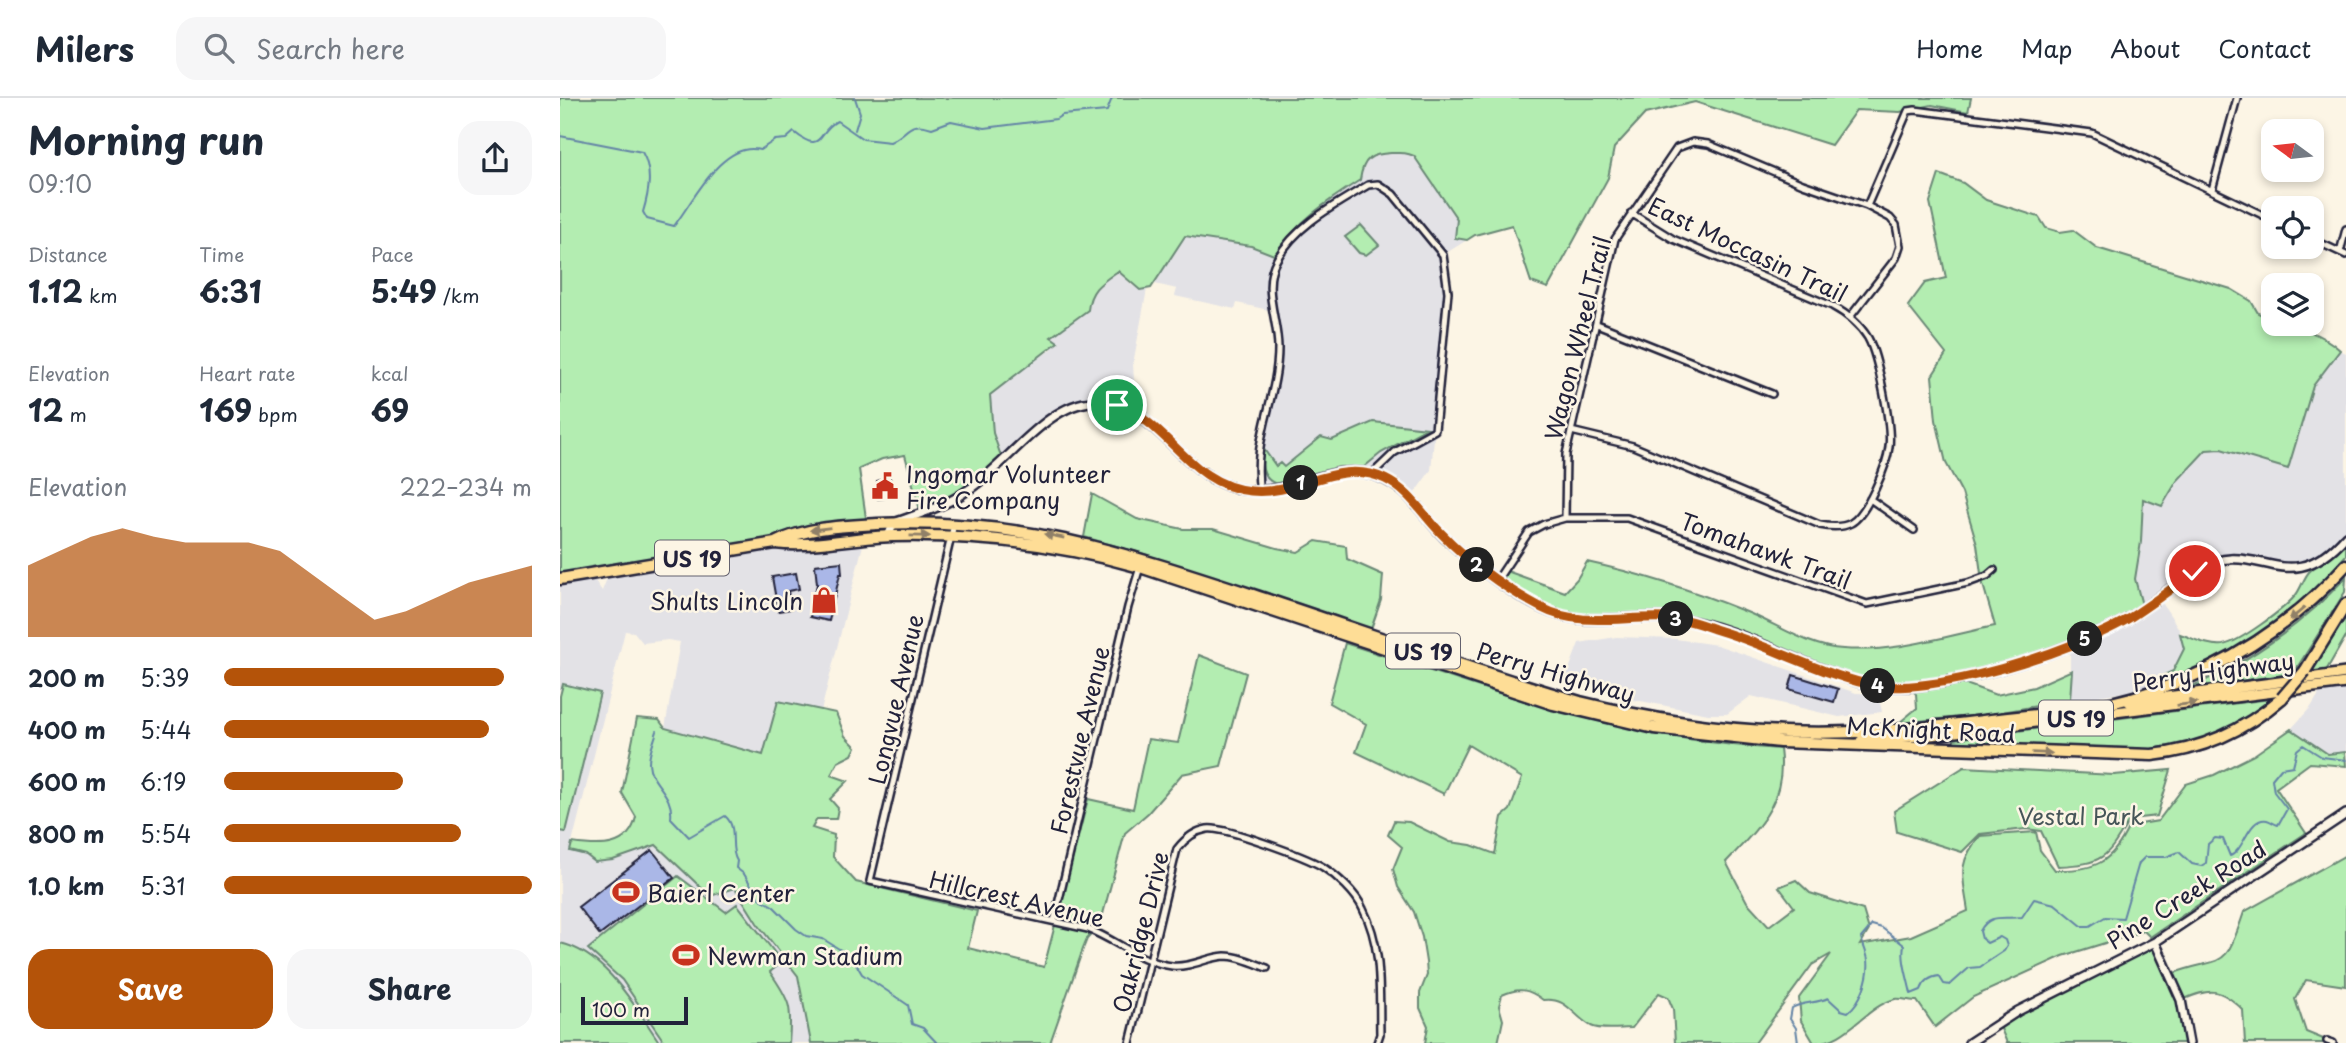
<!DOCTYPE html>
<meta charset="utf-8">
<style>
body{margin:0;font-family:"Playpen Sans",sans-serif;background:#f6f6f7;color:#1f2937;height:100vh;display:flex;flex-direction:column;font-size:26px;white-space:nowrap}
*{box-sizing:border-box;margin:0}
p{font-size:23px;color:#747a83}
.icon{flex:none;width:38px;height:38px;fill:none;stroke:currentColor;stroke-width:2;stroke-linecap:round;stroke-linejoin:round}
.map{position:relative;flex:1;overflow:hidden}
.side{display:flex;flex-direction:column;background:#fff;width:560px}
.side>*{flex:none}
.needle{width:46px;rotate:285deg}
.buttons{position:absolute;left:1701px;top:21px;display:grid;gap:14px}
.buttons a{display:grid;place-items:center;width:63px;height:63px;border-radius:14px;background:#fff;box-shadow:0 4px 10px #0003;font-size:35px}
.scale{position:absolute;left:21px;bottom:18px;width:107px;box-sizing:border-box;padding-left:7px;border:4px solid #22223b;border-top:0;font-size:19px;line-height:24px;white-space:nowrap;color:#22223b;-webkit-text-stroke:5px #fcf5e5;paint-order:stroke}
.pin{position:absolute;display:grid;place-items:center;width:60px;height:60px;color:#fff;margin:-30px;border:4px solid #fff;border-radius:50%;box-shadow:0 2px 7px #0007}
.km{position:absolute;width:35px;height:35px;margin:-18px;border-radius:50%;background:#222;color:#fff;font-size:19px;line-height:35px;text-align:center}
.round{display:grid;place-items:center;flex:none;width:74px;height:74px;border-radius:21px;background:#f6f6f7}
.head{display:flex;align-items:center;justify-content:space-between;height:119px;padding:0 28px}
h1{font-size:38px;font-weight:700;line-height:52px}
.metrics{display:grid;grid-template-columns:repeat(3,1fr);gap:10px;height:119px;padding:7px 28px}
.metrics div{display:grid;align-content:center}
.metrics b{font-size:30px;font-weight:700}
.metrics small{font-size:19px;font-weight:400}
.metrics p{font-size:19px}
.chart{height:196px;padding:14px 28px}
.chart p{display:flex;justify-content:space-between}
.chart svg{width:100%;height:126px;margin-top:7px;fill:#b45309;opacity:.7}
.cta{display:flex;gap:14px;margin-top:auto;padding:14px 28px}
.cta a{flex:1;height:80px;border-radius:21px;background:#b45309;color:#fff;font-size:28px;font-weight:700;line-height:80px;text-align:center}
.cta a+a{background:#f6f6f7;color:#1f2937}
ul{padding:0 28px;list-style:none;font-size:23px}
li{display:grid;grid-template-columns:112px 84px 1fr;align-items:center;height:52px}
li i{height:18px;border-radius:9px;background:#b45309}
header{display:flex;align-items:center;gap:42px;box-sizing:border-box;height:98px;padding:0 35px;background:#fff;border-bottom:2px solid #e0e1e3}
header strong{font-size:33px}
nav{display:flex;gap:38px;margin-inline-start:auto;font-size:24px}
.search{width:490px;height:63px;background:#f6f6f7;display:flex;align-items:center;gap:18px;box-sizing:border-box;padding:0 24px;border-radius:21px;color:#747a83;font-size:26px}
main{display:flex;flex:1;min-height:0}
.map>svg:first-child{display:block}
.built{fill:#e3e2e6}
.green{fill:#b3edb1;stroke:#6a8876;stroke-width:2}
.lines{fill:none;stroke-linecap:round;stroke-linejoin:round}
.stream{stroke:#6484a6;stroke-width:2}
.building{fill:#aab7e7;stroke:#22223b;stroke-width:2}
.minor-casing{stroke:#22223b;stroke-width:10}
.tertiary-casing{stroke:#22223b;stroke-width:12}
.primary-casing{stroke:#22223b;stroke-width:14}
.trunk-casing{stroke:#22223b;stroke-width:15}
.minor{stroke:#fcf5e5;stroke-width:5}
.tertiary{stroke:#fcf5e5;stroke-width:7}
.primary{stroke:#fedd96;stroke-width:9}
.trunk{stroke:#fedd96;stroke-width:10}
.trunk-bridge-casing{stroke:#22223b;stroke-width:15;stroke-linecap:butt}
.trunk-bridge{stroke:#fedd96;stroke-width:10}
.oneway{fill:#908068}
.route-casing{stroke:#fff;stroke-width:14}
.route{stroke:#b45309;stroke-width:9}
.labels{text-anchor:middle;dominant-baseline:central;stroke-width:5;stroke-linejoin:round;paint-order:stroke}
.shield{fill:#fcf5e5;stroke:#63616e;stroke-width:2}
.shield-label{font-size:21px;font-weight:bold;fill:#22223b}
.street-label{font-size:23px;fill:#22223b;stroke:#fcf5e5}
.poi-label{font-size:23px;fill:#22223b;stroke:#fcf5e5;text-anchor:start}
.park-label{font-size:23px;fill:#465558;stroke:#fcf5e5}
</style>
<header>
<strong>Milers</strong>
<div class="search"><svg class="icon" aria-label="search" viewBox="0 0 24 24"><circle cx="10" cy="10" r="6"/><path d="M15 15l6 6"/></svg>Search here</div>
<nav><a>Home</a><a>Map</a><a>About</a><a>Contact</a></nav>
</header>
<main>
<section class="side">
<div class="head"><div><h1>Morning run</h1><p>09:10</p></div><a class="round"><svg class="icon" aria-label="share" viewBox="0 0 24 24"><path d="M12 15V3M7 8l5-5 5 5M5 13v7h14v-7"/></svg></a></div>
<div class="metrics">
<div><p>Distance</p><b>1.12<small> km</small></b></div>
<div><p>Time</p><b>6:31</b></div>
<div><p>Pace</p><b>5:49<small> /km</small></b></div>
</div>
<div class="metrics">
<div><p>Elevation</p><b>12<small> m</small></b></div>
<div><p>Heart rate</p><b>169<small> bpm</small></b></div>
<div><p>kcal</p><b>69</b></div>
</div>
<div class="chart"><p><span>Elevation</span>222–234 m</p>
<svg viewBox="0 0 160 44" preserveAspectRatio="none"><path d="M0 44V19L10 14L20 9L30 6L40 9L50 11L60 11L70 11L80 14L90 22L100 30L110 38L120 35L130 30L140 25L150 22L160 19V44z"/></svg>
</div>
<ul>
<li><b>200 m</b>5:39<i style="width:91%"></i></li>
<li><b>400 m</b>5:44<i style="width:86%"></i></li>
<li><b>600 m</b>6:19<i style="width:58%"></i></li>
<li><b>800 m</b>5:54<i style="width:77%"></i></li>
<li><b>1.0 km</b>5:31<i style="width:100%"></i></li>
</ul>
<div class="cta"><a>Save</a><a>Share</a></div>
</section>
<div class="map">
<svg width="1786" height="945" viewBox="0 0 1786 945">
<rect width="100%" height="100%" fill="#fcf5e5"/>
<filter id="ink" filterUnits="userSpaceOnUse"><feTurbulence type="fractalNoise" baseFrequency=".0143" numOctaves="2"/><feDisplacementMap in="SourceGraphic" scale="14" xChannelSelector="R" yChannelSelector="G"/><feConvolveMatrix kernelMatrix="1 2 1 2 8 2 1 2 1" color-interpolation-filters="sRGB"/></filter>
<g filter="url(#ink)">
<path class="built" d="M845,54L854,58L866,74L897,121L896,140L907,142L883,157L888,194L871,372L851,400L844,392L802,374L700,393L696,373L718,253L713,213L677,205L675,211L615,198L617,191L595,186L625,137L691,148L714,157L727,137L750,116L800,82L803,66L807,61L813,56Z
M558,173L572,187L580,192L587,191L573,266L576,316L536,304L503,312L443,364L433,335L430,297L457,274L492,251L490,239L528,212L529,198L536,189Z
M1780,252L1786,255V438L1773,453L1739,471L1698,463L1653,464L1599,500L1619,531L1624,551L1605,584L1572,593L1510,602V547L1577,494L1575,481L1581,444L1583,401L1602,408L1617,383L1646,352L1661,351L1728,370L1753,288Z
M305,439L261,613L218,603L203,657L105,630L120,544L108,542L83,545L74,534L65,533L10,753L53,762L96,747L112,760L175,790L197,825L238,878L251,945H100L61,890L0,856V481L33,480L42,493L50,473L151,457Z
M1056,539L1116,541L1157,547L1296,595L1318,596L1322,614L1279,619L1191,598L1167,616H1148L1070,601L1005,582L1019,545Z
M1786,585V655L1768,656L1731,631L1751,609L1764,588Z"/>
<path class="green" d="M0,0H1411L1408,14L1372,7L1340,14L1296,12L1271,47L1135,4L1085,16L1054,50L1048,80L988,190L971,184L952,127L915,137L907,142L895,140L897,121L854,58C845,54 841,55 831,55C811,56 803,60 800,82C767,103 737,124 714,157L691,148L625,138L591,190L580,192L558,173C541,185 530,191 528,212L491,239L498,244L430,297L433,335L443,364L420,384L361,416L345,357L322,361L299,371L307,427L280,429L215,445L0,481Z
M1379,76L1403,85L1426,102L1479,119L1486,130L1500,134L1513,132L1537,150L1671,191L1691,203L1698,215L1713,222V226C1736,226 1764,237 1780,252L1753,288L1728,371L1661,351L1646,352L1617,383L1602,408L1583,401L1581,444L1575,481L1583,511L1490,555L1403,579V585L1436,597L1474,589L1512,572L1510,602L1431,616L1339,625L1357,610L1356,596L1351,590L1307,586L1120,521L1004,519L937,482L944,472L1005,494L1017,481L1027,464C1082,476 1132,492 1184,513C1217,526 1248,549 1283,551C1334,555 1386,538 1435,528L1422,483L1417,446L1402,395L1386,365L1376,322L1372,278L1386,256L1348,208L1365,185L1386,180L1370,104Z
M801,127L819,147L806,157L799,155L785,139Z
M813,324L867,330L821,355L804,369H779L720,387C701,383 700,366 703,350L716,368L720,365L724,369L761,339L772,342Z
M532,396L577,421L623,431H653L717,450L738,454L756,443L786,448L787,461L823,477L821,502L811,531L584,456L524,439Z
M1786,442V457C1738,515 1677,560 1605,584L1604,577L1613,573L1624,551L1620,536C1633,540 1649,549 1663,547C1680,544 1724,511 1735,498C1741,491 1743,481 1749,474C1758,465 1775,454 1786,442Z
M1786,479L1785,494L1733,576L1628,590C1690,564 1741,528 1786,479Z
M1786,506V538L1763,578L1747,580L1745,573Z
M785,545C933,593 1062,642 1220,651C1227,704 1199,729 1166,764L1187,804L1209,828L1234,809L1219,789L1236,782L1250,795L1303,812L1309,832L1300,847L1351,838L1408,813C1403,779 1396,766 1420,738L1476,734L1480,752L1495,772C1535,773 1552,765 1569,728L1598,723L1626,686L1654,677L1694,657L1731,631L1768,656L1785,654L1786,668L1750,665L1716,690L1746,735L1590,839L1584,833L1503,858L1413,899L1375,929L1357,903C1351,903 1341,900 1335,901C1305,909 1287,945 1254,945L1241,923L1239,900L1271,856L1252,867L1195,945H1115L1113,911L1108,899L1099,895L1072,930C1060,930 1041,933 1031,928C1012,917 1007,899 983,902C969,891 959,889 942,897L939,908L943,922L938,945H865L868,928L860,910V895L867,877L866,864L862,839L854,814L838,789L833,771L842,749L828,737L834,723L849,724L890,744L911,747L935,756L942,719L950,712L962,680L908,647L884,696L796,654L806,626L769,605Z
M639,557L686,575L661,668L622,676L588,715L565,735L540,827L527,841L523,851L490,945H251L238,878L197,825L175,790L150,798L96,747L53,762L35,764L26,757L10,753L12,745C40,749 69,751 76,719L62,695L77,620L99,622L105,630L203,657L218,603L276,615L285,638L296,649L292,657L278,664L271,677L288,683L270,701L278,710L276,721H257L252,730L274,737L273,759L296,784L417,813L408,850L484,869L528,701L573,711L588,641L618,645Z
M3,586L40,595L6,734L0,733V598Z
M1710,601C1678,637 1627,649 1580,652L1394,646V641Z
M1404,669L1554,677L1611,672L1597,718L1570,721C1547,759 1545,766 1498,768L1481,733L1466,731L1420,736L1402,754L1337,734L1334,713Z
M1786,757V888L1746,882L1735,901L1746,934L1773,945H1685L1683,912C1660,889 1650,890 1622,902L1629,945H1447L1439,926L1595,844L1611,876C1665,856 1663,877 1684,814Z
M118,778L166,814L177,806L222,864L210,874C231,904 232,909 229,945H105L62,882L28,851Z
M0,845C46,855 75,909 100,945H0Z"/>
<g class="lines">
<path class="stream" d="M295,0L300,15L295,32
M0,38L82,54C93,73 89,94 83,114L87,121L114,128C133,104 162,42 200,52L215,42L226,41L234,34C263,58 257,33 277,23L303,41L330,44C349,35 348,22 372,30L391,23L425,30L496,21L502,17L547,13L552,0
M97,633C94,644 89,654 89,665C90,686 114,695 111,720L129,739L165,718C179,730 168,749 177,763L176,770L184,776L199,800L213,808L236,831L246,838L263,841L292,859L302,876L348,907L352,926L363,930L377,945
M1238,945L1236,930L1230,921L1232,910C1244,903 1256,906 1268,900L1281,912L1288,914C1301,904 1310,879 1308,862C1307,855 1303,847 1301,840L1312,827L1322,830L1344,847C1341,862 1348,880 1351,896L1361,892C1364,883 1370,879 1379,878L1384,886L1390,887L1409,870L1420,869L1444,853L1447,848L1445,842L1440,839L1427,845L1422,841L1420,833C1430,814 1444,822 1462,819L1474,801L1495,806L1522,828H1530L1545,819L1563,820L1579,765L1585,759H1606L1619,754L1632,766L1641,768L1646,765L1648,746L1655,740L1663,741L1670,758C1685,752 1688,719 1707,722C1711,723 1714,726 1718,727L1727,711L1714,694L1712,681L1721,670L1733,668L1737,652L1743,647L1762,659L1786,662"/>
</g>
<path class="building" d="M330,380L335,399L318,401L317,383Z
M281,464L282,476H280L269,523L250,519L257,486L255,467Z
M236,475L239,491L228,493L231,511L218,513L212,479Z
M1233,577L1278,591L1274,604L1229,591Z
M92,752L114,780L40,837L18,809Z"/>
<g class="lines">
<defs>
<path id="minor" d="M1652,92L1677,0
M1307,108L1348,13L1355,12L1532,35L1713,122
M1752,141L1786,157
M1780,154L1786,131
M1037,226L1212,296
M1011,333L1073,348L1260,427C1270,429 1282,430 1291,425C1307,416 1327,368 1329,349C1332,329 1318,258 1308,240C1299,225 1287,216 1272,208L1113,141L1071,115
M700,393C691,343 718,300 718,250C718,221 701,188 717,161C737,126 775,107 808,87L818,86L833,96L883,157L888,194L875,332L835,354L812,376
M1310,401L1354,432
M1005,420L1006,356L1055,141L1117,50L1133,44L1148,46L1243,86L1307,108L1330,120L1336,127L1340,148L1336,160L1290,219
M394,426L310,783L528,831C558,843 580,864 612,868C631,870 647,859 665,858C679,858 694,865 707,870
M937,482L969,434L984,426L1005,420H1067L1307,506L1408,485L1427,478L1434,472
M494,823L568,509L580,469
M1767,943L1773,945
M570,945L617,751C625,741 634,733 647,731C664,728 746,759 763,769C777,778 796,795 803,811C823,850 819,893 820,936L817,945"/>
<path id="tertiary" d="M328,438L334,425C359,416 386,408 408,392C446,368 487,305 533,304C592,303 617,369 668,388C725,408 766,358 819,379C849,390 862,417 884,439C913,466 947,493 983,511C1026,532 1075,514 1120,521C1181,530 1245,570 1305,586C1366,602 1516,552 1571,519C1594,505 1614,486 1637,472C1697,435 1725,507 1786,438
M1595,844L1621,902L1629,945
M1409,945L1458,913L1595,844L1786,716"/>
<path id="primary" d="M1569,604L1786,575
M1301,643L1372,637L1786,585"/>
<path id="trunk" d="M215,445C253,450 293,439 332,438C416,436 499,446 580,469L993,606L1094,630L1220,644L1592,657C1642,652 1684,633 1722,600
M0,481L215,445C246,429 283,428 317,426C456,419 565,455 693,497C802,533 910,572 1020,604C1165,640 1283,642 1431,622C1469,617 1509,615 1547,606C1641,585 1721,539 1786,467
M1745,573L1786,506"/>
</defs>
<use href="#minor" class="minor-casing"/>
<use href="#tertiary" class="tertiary-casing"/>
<use href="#primary" class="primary-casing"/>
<use href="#trunk" class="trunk-casing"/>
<use href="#minor" class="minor"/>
<use href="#tertiary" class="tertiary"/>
<use href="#primary" class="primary"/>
<use href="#trunk" class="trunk"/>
<defs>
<path id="trunk-bridge" d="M1722,600L1745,573"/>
</defs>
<use href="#trunk-bridge" class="trunk-bridge-casing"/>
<use href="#trunk-bridge" class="trunk-bridge"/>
</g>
<defs><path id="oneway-solid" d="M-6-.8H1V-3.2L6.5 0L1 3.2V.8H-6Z" transform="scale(1.75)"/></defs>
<g class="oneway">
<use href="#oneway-solid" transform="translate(260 431) rotate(172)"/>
<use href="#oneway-solid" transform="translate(360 438) rotate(1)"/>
<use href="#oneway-solid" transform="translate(494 438) rotate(-169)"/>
<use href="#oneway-solid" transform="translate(1737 516) rotate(140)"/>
<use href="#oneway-solid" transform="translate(1627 606) rotate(-7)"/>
<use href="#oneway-solid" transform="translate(1482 655) rotate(2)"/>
</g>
</g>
<g class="lines" filter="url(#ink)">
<defs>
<path id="route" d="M557,307C610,325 629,387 691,393C739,398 778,359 825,381C850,393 862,416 881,435C910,465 946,491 982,510C1024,532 1074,515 1119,521C1130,522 1143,527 1154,531C1206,546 1254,573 1307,586C1367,601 1518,552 1571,519C1593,505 1614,489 1635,473"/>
</defs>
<use href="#route" class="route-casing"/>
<use href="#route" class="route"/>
</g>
<defs>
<symbol id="civic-bare" viewBox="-9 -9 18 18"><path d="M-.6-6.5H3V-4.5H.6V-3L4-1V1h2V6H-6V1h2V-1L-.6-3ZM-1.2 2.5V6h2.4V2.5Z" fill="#c8321e" stroke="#fcf5e5" stroke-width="2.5" paint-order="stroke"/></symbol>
<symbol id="shop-bare" viewBox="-9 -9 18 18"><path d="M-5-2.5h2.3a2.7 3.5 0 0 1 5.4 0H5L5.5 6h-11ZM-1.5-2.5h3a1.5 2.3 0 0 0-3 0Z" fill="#c8321e" stroke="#fcf5e5" stroke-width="2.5" paint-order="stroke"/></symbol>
<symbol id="stadium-bare" viewBox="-9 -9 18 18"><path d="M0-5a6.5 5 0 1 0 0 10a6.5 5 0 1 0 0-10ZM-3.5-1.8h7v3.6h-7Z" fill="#c8321e" stroke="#fcf5e5" stroke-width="2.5" paint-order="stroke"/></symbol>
</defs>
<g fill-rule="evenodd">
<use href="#civic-bare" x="306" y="369" width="38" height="38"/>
<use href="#shop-bare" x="245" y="483" width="38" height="38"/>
<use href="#stadium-bare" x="47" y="775" width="38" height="38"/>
<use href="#stadium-bare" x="107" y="838" width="38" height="38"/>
</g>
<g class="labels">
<g class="shield">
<rect x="95" y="442.5" width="74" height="35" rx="5"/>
<rect x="826" y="535.5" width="74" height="35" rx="5"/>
<rect x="1479" y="602.5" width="74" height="35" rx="5"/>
</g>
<g class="shield-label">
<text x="132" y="460">US 19</text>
<text x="863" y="553">US 19</text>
<text x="1516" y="620">US 19</text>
</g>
<g class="street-label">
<text transform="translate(1188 151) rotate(25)">East Moccasin Trail</text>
<text transform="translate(1017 240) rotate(-76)">Wagon Wheel Trail</text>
<text transform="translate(1206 452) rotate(20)">Tomahawk Trail</text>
<text transform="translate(1653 573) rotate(-8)">Perry Highway</text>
<text transform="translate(996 574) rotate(16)">Perry Highway</text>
<text transform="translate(335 601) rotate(-77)">Longvue Avenue</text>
<text transform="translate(1371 631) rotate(3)">McKnight Road</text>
<text transform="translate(519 642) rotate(-77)">Forestvue Avenue</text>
<text transform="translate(1626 796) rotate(-32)">Pine Creek Road</text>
<text transform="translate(457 800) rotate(13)">Hillcrest Avenue</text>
<text transform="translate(580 834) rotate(-76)">Oakridge Drive</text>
</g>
<g class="poi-label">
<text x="346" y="375">Ingomar Volunteer<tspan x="346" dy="26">Fire Company</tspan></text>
<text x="243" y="502" text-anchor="end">Shults Lincoln</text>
<text x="87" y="794">Baierl Center</text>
<text x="147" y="857">Newman Stadium</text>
</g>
<g class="park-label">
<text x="1521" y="717">Vestal Park</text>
</g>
</g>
</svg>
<div class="buttons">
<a><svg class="needle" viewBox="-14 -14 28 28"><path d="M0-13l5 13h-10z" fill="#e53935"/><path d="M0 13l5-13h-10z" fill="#747a83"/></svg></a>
<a><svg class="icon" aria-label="locate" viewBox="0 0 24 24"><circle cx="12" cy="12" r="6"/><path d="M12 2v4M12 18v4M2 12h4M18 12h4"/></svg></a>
<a><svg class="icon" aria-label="layers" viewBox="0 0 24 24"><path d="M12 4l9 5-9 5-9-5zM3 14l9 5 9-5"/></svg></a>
</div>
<div class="scale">100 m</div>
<div class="pin" style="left:557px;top:307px;background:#1e9e55"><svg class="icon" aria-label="arrive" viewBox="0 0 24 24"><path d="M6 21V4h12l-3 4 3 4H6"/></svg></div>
<div class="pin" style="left:1635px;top:473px;background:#d93025"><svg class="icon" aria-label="check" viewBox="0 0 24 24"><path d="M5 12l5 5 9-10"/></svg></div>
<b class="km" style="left:741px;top:385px">1</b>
<b class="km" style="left:917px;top:467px">2</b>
<b class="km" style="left:1116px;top:521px">3</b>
<b class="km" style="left:1318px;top:588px">4</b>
<b class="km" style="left:1525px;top:541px">5</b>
</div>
</main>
